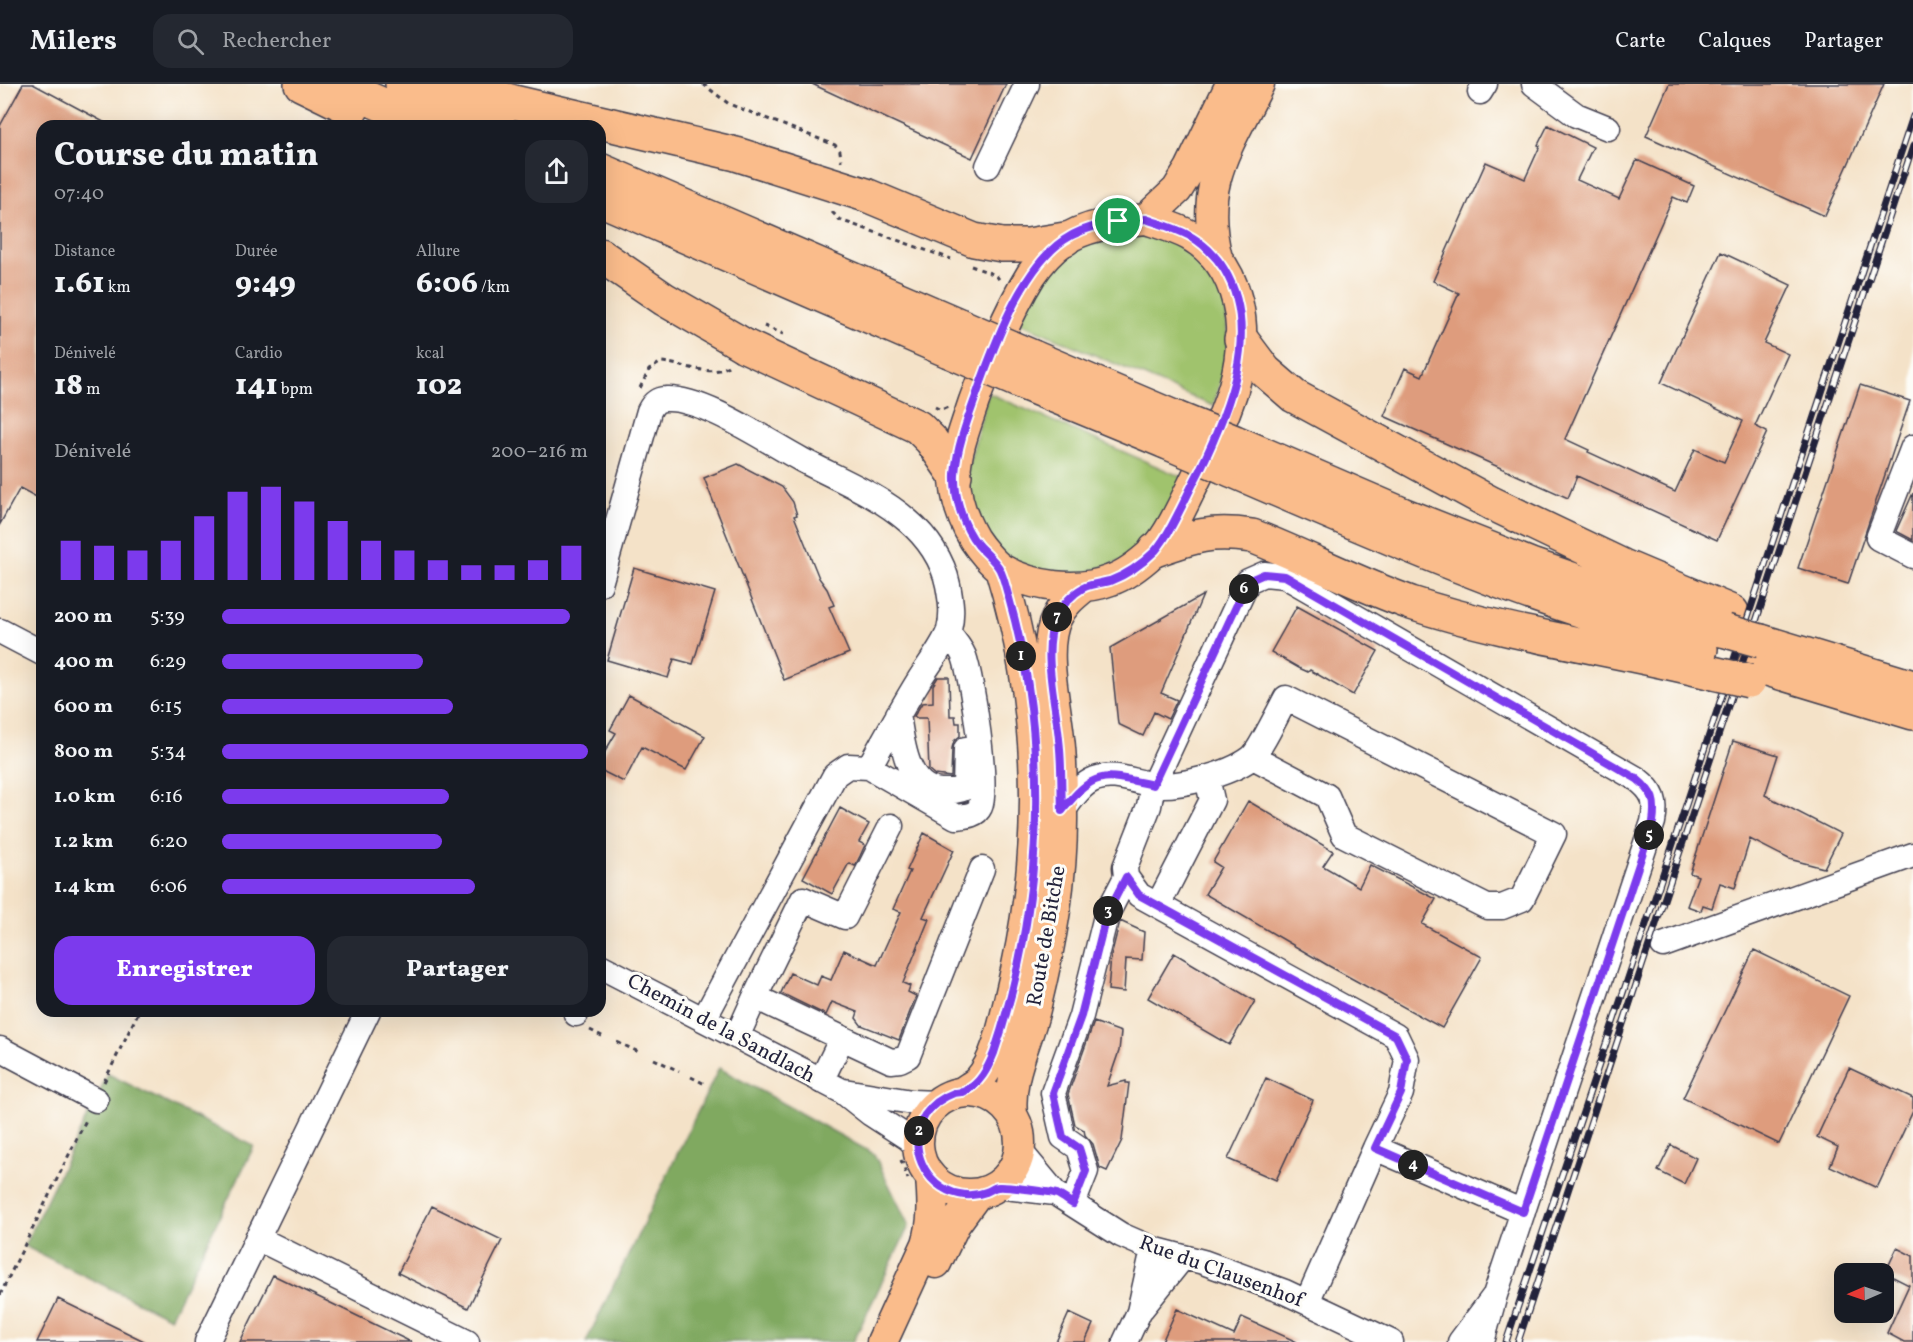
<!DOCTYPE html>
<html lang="fr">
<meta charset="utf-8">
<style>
body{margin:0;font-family:Vollkorn,serif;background:#242831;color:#f1f3f6;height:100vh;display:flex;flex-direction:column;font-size:22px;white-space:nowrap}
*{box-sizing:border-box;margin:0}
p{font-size:20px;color:#9ea1a6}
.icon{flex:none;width:33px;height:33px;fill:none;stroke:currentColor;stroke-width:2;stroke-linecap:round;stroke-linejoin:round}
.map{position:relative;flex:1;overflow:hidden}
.panel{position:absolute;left:36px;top:36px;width:570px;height:897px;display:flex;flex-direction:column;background:#171b24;border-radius:18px;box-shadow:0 6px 24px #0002}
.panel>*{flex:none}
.needle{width:39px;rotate:268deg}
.tools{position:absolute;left:1834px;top:1179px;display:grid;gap:12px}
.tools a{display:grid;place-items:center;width:60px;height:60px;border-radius:12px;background:#171b24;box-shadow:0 6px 24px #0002;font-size:30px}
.pin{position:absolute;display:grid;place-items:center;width:51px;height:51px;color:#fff;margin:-26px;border:3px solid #fff;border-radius:50%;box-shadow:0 2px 6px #0007}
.km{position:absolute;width:30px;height:30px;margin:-15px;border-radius:50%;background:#222;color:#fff;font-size:16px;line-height:30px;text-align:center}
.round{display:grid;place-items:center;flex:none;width:63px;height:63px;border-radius:18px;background:#242831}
.head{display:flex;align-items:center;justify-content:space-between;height:102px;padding:0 18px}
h1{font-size:33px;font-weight:800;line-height:45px}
.figures{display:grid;grid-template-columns:repeat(3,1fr);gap:9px;height:102px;padding:6px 18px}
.figures div{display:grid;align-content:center}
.figures b{font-size:30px;font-weight:800}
.figures small{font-size:16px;font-weight:400}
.figures p{font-size:16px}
.chart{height:168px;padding:12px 18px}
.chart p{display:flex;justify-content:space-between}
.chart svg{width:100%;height:108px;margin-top:6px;stroke:#7c3aed;stroke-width:6}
.cta{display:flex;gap:12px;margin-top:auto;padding:12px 18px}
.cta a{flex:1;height:69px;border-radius:18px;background:#7c3aed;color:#fff;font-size:24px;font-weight:800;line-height:69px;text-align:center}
.cta a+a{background:#242831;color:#f1f3f6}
ul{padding:0 18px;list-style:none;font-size:20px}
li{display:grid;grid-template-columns:96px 72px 1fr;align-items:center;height:45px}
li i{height:15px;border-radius:8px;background:#7c3aed}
header{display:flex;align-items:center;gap:36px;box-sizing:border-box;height:84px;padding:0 30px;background:#171b24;border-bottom:2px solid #363941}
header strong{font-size:28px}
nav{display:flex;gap:33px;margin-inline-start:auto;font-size:21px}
.search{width:420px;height:54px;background:#242831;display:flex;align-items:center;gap:15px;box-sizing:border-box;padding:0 21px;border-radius:18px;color:#9ea1a6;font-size:22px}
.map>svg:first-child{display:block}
.green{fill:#a0c36d;stroke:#617254;stroke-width:1.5}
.forest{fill:#80a960;stroke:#51664e;stroke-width:1.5}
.building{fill:#de9c7d}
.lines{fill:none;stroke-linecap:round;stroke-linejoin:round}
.minor-casing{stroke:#423f50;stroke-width:27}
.major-casing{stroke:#423f50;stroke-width:33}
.highway-casing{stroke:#423f50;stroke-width:36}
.path{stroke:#423f50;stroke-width:3;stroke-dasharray:4.5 4.5;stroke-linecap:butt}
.minor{stroke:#fff;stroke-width:24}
.major{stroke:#fabc8b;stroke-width:30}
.highway{stroke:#fabc8b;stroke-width:33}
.rail-casing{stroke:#22223b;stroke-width:7}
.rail{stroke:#fdfcf7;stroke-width:4.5;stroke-dasharray:14;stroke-linecap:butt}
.highway-bridge-casing{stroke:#423f50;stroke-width:36;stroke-linecap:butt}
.highway-bridge{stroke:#fabc8b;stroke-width:33}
.route-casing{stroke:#fff;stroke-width:12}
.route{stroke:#7c3aed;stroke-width:8}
.labels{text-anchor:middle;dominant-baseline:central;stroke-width:6;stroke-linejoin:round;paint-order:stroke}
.street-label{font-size:21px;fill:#22223b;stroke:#fdfcf7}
</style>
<header>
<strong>Milers</strong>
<div class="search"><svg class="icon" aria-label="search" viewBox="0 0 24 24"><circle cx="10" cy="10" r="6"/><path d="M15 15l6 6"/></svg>Rechercher</div>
<nav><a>Carte</a><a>Calques</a><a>Partager</a></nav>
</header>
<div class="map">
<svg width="1913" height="1258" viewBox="0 0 1913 1258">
<rect width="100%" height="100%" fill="#fdfcf7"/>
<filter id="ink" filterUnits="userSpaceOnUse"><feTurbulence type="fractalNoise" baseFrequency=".0167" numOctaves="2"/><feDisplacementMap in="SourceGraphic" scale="12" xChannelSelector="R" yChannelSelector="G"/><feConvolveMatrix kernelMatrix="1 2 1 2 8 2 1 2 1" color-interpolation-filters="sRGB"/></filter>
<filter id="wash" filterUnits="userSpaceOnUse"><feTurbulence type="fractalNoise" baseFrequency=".008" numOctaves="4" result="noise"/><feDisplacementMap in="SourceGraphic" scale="24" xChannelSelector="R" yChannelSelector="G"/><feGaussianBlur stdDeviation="1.35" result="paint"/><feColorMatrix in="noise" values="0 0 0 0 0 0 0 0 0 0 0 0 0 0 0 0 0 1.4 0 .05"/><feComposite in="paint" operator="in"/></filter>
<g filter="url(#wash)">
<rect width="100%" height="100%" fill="#f4e2c8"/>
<path class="green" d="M1149,148L1177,159L1200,176L1213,192L1226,219L1228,274L1213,322L1018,238L1043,191L1069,168L1096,153Z
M988,309L1184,394L1163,432L1130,474L1068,495L1014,478L991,459L973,429L966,392Z"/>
<path class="forest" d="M719,984L874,1070L909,1142L853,1258H586Z
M108,990L254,1062L170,1234L24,1162Z"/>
<g id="blocks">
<path class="building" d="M23,0H33L111,42H42V416L20,404L0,440V42Z
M812,0H1006L972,74Z
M1669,0H1884L1825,132L1646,52Z
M1548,41L1593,63L1577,96L1619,115L1637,76L1694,102L1687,119L1673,113L1565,355L1589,366L1588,368L1675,408L1695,365L1724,378L1743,337L1661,299L1721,168L1791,201L1764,259L1788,270L1755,342L1767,348L1717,456L1577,392L1568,414L1384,332L1405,284L1422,292L1459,209L1433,197L1486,78L1525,95L1540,62L1538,61Z
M1860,301L1910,317L1848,500L1798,484Z
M738,380L782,403L793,418L797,431L794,432L819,494L827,505L834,521L829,523L849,569L784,596L704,394Z
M1913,409V456L1896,447Z
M634,484L715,508L693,580L674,575L668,594L607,576Z
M1203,511L1161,609L1177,616L1168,635L1154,628L1143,652L1118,640L1110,564Z
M1297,522L1378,567L1353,611L1310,586L1308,588L1299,584L1271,568Z
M938,593H949L950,632H955L956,639H960V652L954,657L952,664L951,693L935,691L929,686L927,634H917L914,632L922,619L933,618V601Z
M629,611L705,652L686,686L642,663L624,698L600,686V676L616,649L610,646Z
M1733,657L1778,671L1765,711L1841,750L1824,784L1789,775L1750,755L1735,804L1720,799L1712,824L1703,821L1701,827L1687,822L1698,792L1690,789Z
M1248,717L1333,767L1323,782L1359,803L1370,781L1436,815L1422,840L1482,873L1442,944L1329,882L1205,810L1221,783L1213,778Z
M840,724L869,740L859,758L865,761L860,772L855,782L849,779L832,810L803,794Z
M924,749L954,766L923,833L929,835L903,899L910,902L908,908L916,912L899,956L861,941L856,934L858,928L832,918L826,931L781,909L790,889L817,901L821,892L831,896L844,866L877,881L901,828L893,825L910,787L907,786Z
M1120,837L1144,848L1142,876L1126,875L1124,908L1108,906L1111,872Z
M1754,866L1849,912L1779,1060L1683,1014Z
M1174,869L1255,917L1229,961L1148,914Z
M1094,938L1121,948L1119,967L1107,1002L1126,997V999H1129L1122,1056L1107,1087L1100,1084L1093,1060L1085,1051L1084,1046L1075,1041L1068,1010Z
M1849,984L1913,1014V1027L1877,1104L1830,1082L1838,1063L1817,1053Z
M1266,994L1313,1016L1276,1096L1228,1075Z
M1671,1061L1696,1074L1684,1100L1658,1087Z
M432,1122L502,1156L468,1224L398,1189Z
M1897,1164L1913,1172V1258H1904L1887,1249L1909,1201L1885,1189Z
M273,1191L411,1258H240Z
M58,1215L146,1258H37Z
M1177,1225L1234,1251L1242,1233L1297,1258H1162Z
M1069,1229L1093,1240L1085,1258H1056Z"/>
</g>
</g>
<g filter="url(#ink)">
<use href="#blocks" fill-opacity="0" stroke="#423f50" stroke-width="1.5"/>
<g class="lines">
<defs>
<path id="minor" d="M1534,0L1576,31L1608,44
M1480,8L1485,0
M988,82L1027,0
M1913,363L1878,454L1913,472
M600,500L649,327C653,319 657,315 666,315C703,313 768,358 802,376C838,395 877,410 908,437C927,453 943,476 948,501C951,517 953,530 949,546C945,560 927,583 919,596C901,625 885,654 869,683
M0,547L42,569
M898,630C902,657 906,705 941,707C950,707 957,708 965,704L966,665
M1063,727C1071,716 1081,700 1095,695C1113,688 1132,697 1150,700C1176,705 1230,690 1251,674C1259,668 1280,625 1286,614L1554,750L1522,815L1502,823H1487L1344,751L1327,712L1253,673
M1158,821L1212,716L1207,694
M1663,861L1913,771
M600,882L842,1007L871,1030L908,1054L917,1062
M755,913L803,815L845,833L891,742
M576,930L577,927
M704,935L835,691L848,682L869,683L956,733C965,732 976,732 980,723C989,704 972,594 964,572C960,563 954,556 948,549
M737,953L755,913L842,954
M0,965L96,1016
M821,997L842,954L891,977L900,976L908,972L982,785
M844,1007L912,1018L937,1019
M1375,1064L1523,1128
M1020,1067L1055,1109L1121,1151L1153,1165L1203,1178L1285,1208L1391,1258
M997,1102L1055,1109
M1073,1120L1086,1087L1079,1064L1063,1053L1053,1009L1081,932L1106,832L1126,793
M257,1154L467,1258
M1307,1218L1375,1064L1401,1009L1407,975L1396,952L1139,811L1126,793L1125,783L1149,722L1153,701L1248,497L1264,490L1285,492L1637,695C1654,708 1657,717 1653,738L1495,1211
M1142,1224L1183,1173
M207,1258L368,927
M1125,1258L1139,1228L1153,1165
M1460,1258L1495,1211L1482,1258"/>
<path id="major" d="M1146,135C1161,140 1176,144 1189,151C1243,182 1249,248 1234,302C1226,329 1211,362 1199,388C1188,410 1170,452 1153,468C1141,479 1126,491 1111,496C1078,509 1032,503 1001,485C992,479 980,464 974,455C963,436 955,414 955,391C956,366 966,341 974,317C990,274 1007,230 1031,191C1040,178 1050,166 1063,157C1085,141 1120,137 1146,135Z
M1146,135L1177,106L1190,85L1231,0
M1217,174C1198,100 1228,63 1259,0
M918 1059a51 51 0 1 1 102 0a51 51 0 1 1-102 0Z
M963,1008C968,1004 974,1001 978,997C997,977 1005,934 1011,908C1046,766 1043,624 1000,484
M1012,1031C1008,990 1026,963 1035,925C1051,860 1063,795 1062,727C1062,703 1062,678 1059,654C1056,620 1041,564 1057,533C1063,520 1073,512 1084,503
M936,1179L955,1140L977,1110
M882,1258L927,1160C934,1138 933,1117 931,1094"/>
<path id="highway" d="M301,0L352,25
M335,0L432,42
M402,0L499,42
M450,0L514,18L736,70L866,111L974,156L1002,161H1028L1065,155
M600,86L959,241
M600,115L949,267
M600,171L664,215L735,256
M1241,255L1265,287L1294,312L1491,419L1623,482L1732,528
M745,262L918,343L931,356L955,391
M1033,273L1176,334
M1023,299L1166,358
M1235,358L1402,430L1531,481L1721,546
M1224,383C1322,425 1420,468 1519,505C1579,527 1640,546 1701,565
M1155,466C1194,452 1211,446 1252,452C1306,473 1357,500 1411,519C1509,551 1613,564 1713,589
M1761,557L1913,603
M1754,581L1913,629"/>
</defs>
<use href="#minor" class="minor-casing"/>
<use href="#major" class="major-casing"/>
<use href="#highway" class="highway-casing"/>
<path class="path" d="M703,0L729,20L835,61L840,67L841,77
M832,128L840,136L951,175
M971,182L996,191L1001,198
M764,242L783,250
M640,304L649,286L661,278C679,279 713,294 728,282
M935,323L941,326L948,323
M549,927L556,930
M590,946L604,953
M617,958L641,969
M654,975L679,987
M691,993L707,1001
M104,998L139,927
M901,1076L908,1095
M0,1211L87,1034"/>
<use href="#minor" class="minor"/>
<use href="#major" class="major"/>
<use href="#highway" class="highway"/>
<defs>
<path id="rail" d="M1506,1258L1683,730L1913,32
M1518,1258L1913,62"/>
</defs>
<use href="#rail" class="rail-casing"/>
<use href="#rail" class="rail"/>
<defs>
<path id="highway-bridge" d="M959,241L1033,273
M735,256L745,262
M949,267L1023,299
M1176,334L1235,358
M1166,358L1224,383
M1726,547L1761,557
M1713,589L1749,597"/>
</defs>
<use href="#highway-bridge" class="highway-bridge-casing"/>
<use href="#highway-bridge" class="highway-bridge"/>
</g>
</g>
<g class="lines" filter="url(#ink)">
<defs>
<path id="route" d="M1146,135C1160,140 1175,144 1188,151C1202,158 1216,172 1224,185C1262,248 1228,328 1199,388C1187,410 1171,449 1155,467C1143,479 1126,491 1110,497C1101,499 1091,500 1083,504C1072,510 1062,522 1056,534C1041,565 1056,620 1059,655C1062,679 1061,703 1062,727C1095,685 1104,690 1153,701L1248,497L1264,490L1285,492L1637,695C1654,709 1656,717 1653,738L1523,1128L1375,1064L1401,1009L1407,975L1396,952L1139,811L1126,793L1106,832L1081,932L1053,1009L1063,1053L1079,1064L1086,1087L1073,1120C1068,1117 1063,1113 1057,1110C1052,1108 1005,1102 998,1103C994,1103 990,1107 986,1108C978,1111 967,1112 959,1110C924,1103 906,1061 925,1031C932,1021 943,1013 954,1009C956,1009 962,1008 963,1008C980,1001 988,984 994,969C1043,823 1051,662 1009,514C1006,505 1004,494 1000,486C996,477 985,469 978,461C963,443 954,413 955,390C957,363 967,337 976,312C993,264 1021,185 1064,156C1087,140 1119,137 1146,135Z"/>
</defs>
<use href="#route" class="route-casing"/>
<use href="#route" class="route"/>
</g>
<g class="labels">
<g class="street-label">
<text transform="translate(1047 852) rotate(-80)">Route de Bitche</text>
<text transform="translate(721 945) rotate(28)">Chemin de la Sandlach</text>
<text transform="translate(1221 1188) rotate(20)">Rue du Clausenhof</text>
</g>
</g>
</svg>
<div class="tools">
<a><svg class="needle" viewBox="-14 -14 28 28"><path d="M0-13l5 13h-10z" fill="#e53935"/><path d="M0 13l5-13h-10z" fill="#9ea1a6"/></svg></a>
</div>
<div class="pin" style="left:1118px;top:137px;background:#1e9e55"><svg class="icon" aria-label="arrive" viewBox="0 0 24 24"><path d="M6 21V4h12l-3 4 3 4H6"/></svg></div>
<b class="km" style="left:1021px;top:572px">1</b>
<b class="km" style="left:919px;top:1047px">2</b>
<b class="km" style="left:1108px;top:827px">3</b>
<b class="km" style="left:1413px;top:1081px">4</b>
<b class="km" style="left:1649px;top:751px">5</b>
<b class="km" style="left:1244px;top:505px">6</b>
<b class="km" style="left:1057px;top:533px">7</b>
<section class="panel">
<div class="head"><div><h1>Course du matin</h1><p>07:40</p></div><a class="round"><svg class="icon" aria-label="share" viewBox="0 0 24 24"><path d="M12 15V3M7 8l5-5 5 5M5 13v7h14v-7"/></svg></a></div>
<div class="figures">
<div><p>Distance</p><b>1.61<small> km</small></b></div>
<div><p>Durée</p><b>9:49</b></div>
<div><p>Allure</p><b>6:06<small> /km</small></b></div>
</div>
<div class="figures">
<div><p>Dénivelé</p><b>18<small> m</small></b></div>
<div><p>Cardio</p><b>141<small> bpm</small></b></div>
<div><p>kcal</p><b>102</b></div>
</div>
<div class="chart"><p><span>Dénivelé</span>200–216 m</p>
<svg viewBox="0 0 160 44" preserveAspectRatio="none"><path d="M5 44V28M15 44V30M25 44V32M35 44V28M45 44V18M55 44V8M65 44V6M75 44V12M85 44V20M95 44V28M105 44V32M115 44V36M125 44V38M135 44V38M145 44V36M155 44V30"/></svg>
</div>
<ul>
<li><b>200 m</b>5:39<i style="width:95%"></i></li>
<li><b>400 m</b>6:29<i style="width:55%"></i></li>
<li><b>600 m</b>6:15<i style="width:63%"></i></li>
<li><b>800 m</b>5:34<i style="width:100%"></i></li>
<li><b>1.0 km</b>6:16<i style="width:62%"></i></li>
<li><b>1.2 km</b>6:20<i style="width:60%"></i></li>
<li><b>1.4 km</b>6:06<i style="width:69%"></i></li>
</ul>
<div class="cta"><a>Enregistrer</a><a>Partager</a></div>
</section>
</div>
